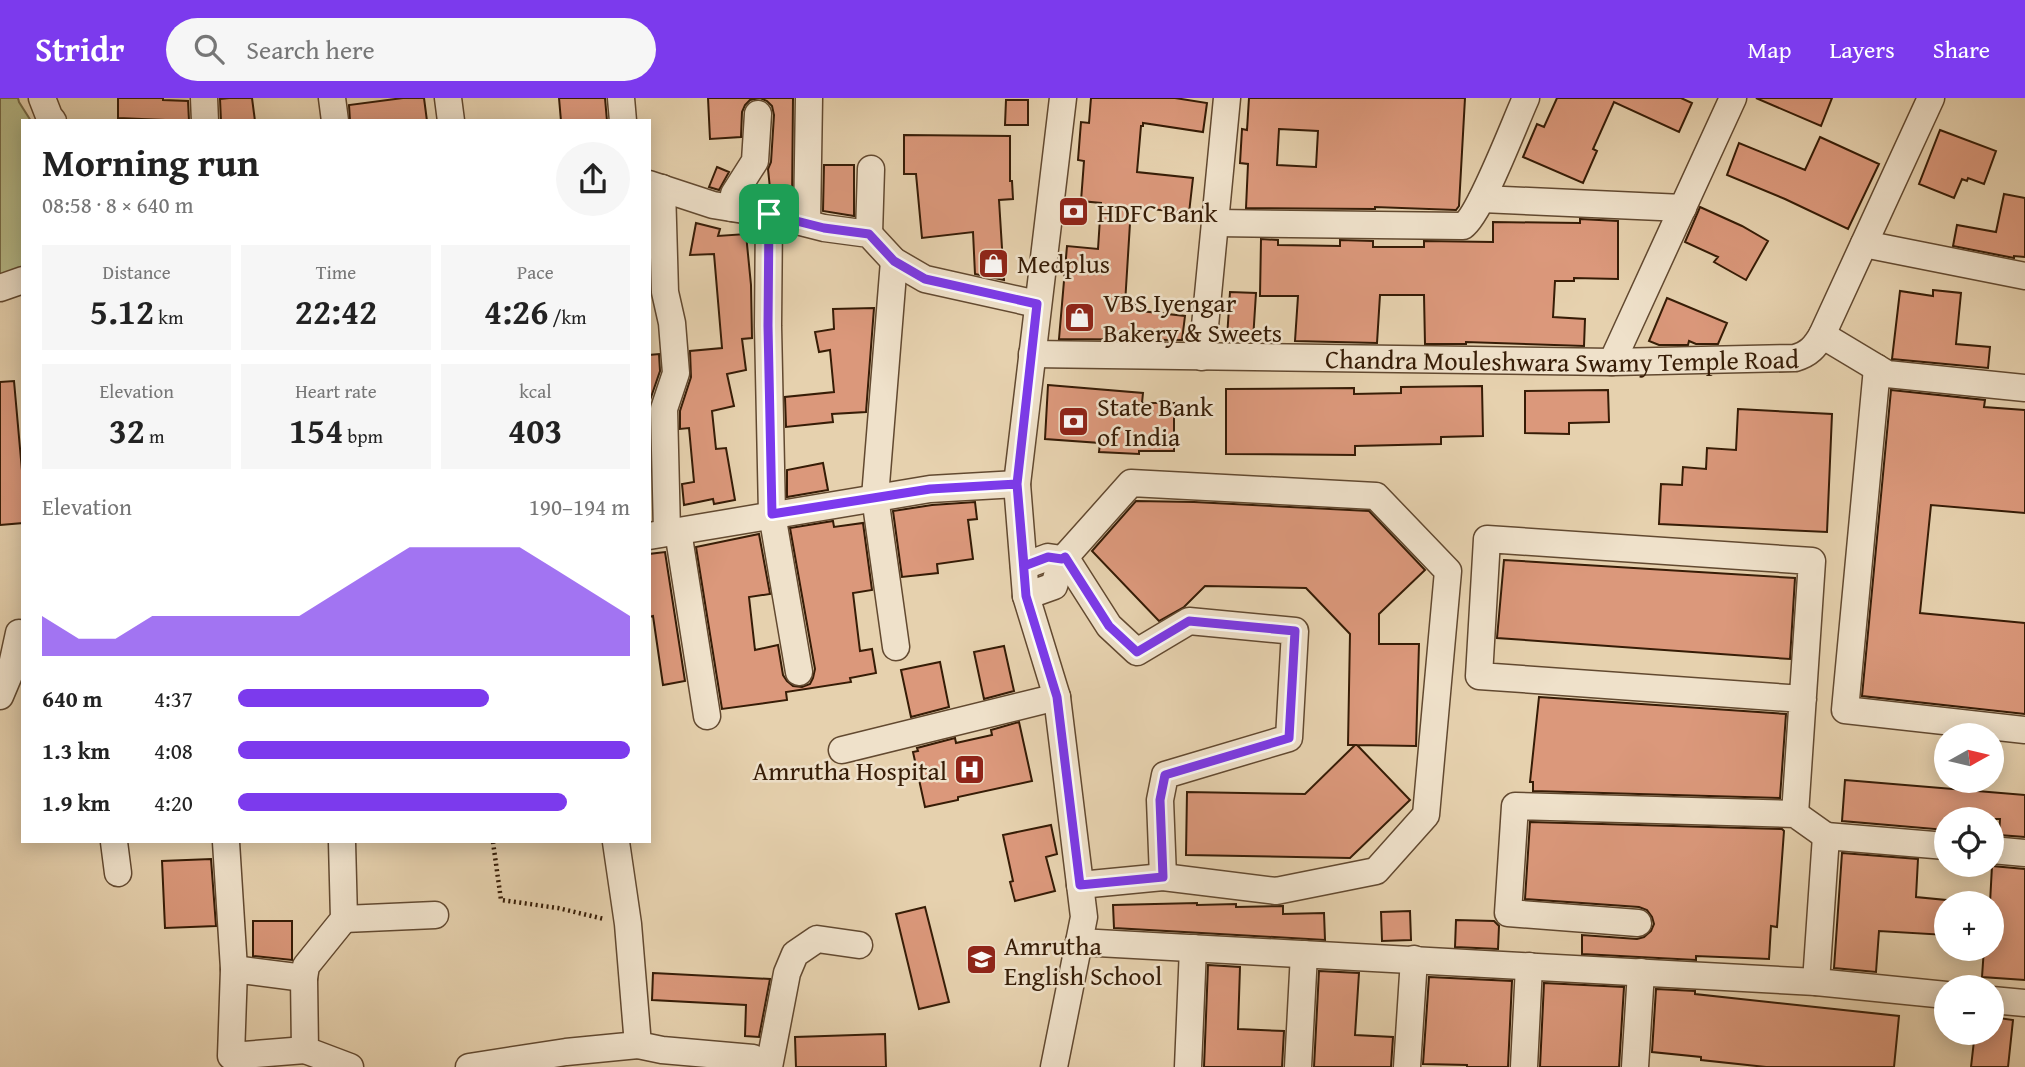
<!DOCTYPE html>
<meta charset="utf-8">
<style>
body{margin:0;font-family:"Gentium Book Plus",serif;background:#f6f6f6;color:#222;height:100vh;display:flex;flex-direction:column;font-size:26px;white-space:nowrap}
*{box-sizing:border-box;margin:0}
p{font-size:23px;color:#767676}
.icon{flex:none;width:38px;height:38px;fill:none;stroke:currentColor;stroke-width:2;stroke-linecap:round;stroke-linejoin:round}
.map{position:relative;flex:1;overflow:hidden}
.drawer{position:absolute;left:21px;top:21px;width:630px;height:724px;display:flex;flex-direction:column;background:#fff;border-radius:0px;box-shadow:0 4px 18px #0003}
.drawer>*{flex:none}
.needle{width:46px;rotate:82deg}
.tools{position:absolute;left:1934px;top:625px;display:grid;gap:14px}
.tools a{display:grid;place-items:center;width:70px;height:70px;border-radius:50%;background:#fff;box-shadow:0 4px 18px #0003;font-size:35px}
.pin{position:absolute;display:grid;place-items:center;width:60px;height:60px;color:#fff;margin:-30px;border-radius:14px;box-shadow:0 4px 10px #0006}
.round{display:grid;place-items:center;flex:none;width:74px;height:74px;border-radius:37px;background:#f6f6f6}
.headline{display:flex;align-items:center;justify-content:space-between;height:119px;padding:0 21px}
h1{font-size:38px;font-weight:700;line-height:52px}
.stats{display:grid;grid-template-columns:repeat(3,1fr);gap:10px;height:119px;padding:7px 21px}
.stats div{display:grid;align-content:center;border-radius:0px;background:#f6f6f6;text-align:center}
.stats b{font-size:35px;font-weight:700}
.stats small{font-size:19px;font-weight:400}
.stats p{font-size:19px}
.chart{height:196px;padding:14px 21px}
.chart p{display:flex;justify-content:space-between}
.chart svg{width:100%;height:126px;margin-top:7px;fill:#7c3aed;opacity:.7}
ul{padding:0 21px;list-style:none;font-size:23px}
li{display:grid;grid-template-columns:112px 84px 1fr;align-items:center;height:52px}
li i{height:18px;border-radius:9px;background:#7c3aed}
header{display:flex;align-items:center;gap:42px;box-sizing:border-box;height:98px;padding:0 35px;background:#7c3aed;color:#fff}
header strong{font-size:33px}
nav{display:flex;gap:38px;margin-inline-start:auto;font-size:24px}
.search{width:490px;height:63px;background:#f6f6f6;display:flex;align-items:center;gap:18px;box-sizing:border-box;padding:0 24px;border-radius:38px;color:#767676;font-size:26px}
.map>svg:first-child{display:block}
.green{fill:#b7bb89;stroke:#766c48;stroke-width:2}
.building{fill:#db987b;stroke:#361c06;stroke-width:2;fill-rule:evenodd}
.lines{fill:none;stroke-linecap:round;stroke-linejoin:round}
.minor-casing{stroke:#624930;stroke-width:29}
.path{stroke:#361c06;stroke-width:4.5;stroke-dasharray:2 3.5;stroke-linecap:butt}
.minor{stroke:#efe1ca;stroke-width:26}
.route-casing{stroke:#fff;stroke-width:14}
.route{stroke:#7c3aed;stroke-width:9}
.labels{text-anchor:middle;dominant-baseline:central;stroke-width:5;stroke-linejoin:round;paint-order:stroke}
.poi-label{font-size:26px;fill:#361c06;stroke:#efe1ca;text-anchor:start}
.street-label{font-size:26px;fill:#361c06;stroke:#efe1ca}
</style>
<header>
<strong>Stridr</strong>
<div class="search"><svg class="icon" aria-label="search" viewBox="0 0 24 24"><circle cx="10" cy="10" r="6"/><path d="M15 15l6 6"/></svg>Search here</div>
<nav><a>Map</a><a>Layers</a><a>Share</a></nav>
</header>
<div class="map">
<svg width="2025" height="969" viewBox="0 0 2025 969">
<rect width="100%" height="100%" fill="#e6d1ae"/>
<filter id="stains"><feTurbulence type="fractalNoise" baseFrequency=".00286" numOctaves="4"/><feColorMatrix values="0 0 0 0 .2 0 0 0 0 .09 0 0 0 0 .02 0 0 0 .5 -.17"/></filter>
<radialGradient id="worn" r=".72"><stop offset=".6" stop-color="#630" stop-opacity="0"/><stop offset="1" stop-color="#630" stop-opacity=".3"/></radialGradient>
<path class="green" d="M0,0H18L19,4L31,23H23V166L20,172L0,178Z"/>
<path class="building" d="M118,0H163V2L188,3L189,23L118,20Z
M229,0H252L255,23H221L220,1Z
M403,0H424L427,23H350L349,7Z
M559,0H605L607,23H561Z
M708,0H793L792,105L771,100L768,71L771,64L774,17L772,8L767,3L760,0L750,2L745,7L742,14L741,39L710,41Z
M1091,0H1175L1207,5L1203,34L1143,25V28H1141L1137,74L1193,80L1189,115L1131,109L1125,206L1141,207V213L1185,218L1182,242L1059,241L1067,148L1098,151L1101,105L1081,103L1084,63L1078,62L1081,24L1089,25Z
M1249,0H1465L1459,108L1456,112L1375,109V111L1246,110L1248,66L1240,65L1242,31L1247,32ZM1279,31L1318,33L1316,69L1277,67Z
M1557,0H1681L1692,5L1679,34L1614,4L1593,51L1597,53L1583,85L1523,59L1537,26L1544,29Z
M1756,0H1832L1821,28Z
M1006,2H1028V27H1005Z
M1940,32L1996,53L1984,86L1968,80L1967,83L1962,81L1954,100L1919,86Z
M904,37L1010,38V83H1012L1013,101L999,102L1004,182L975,176L973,134L922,140L916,76H904Z
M1820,39L1879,66L1848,131L1785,101L1727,77L1739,45L1805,72Z
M824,67H854V118L823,113Z
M717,69L729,74L719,92L709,89Z
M2004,96L2025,100V159L2014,158V160L1953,148L1957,127L1996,134Z
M1700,109L1742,128L1768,143L1746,182L1714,164L1718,159L1685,144Z
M1580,121L1618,123V181L1574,180V183H1555L1553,219L1585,221L1584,248L1466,244V246H1425L1424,197H1380L1377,245L1295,243L1298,198H1260L1261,141L1278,142V147L1340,148V142L1373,143V149H1424V143L1493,144V124L1580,125Z
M696,125L720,131L718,138L746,136L751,187L752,240L742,241L746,272L727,276L734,308L712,313L716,351L726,350L735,402L714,406L713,401L684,407L682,386L694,384L689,330L680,331V313L691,279L690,253L722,250L714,156L690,157Z
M1933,192L1961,195L1956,246L1990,249L1988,270L1892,261L1900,193L1933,198Z
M1230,194L1256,195L1253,242L1227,240Z
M1667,200L1727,225L1718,246H1696L1689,243L1688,247H1659L1649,243Z
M874,210L866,314L832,316L833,324L786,329L785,299L834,294L830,252L819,254L815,234L834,231L833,211Z
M659,256L660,273L649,305V257Z
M14,283L23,384V425L0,427V284Z
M1048,287L1143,295L1142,305H1174V353H1139V356L1099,354L1100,345L1045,341Z
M1482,288L1483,338L1441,339V346L1355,348V357L1226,356V291L1354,290V296L1401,295V289Z
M1608,292L1609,324L1569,325V336L1525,335V293Z
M1891,292L1985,302L1984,309L2025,312V415L1931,407L1920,515L2025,525V616L1862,598Z
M1738,311L1832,316L1827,434L1659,426L1661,386L1682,387L1683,369L1706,371L1707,350L1736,352Z
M823,365L828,392L787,399V372Z
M1136,403L1194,404L1369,413L1425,472L1379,516V546H1419L1416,648L1357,647L1410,702L1350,760L1186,757L1187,694L1305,696L1355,647H1348L1350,536L1306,490L1205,488L1184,509L1159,523L1092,453Z
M975,404L977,421L968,422L973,461L937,466L938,475L902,479L893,413L932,407Z
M833,423L834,429L863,425L872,492L853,495L860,553L872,551L876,575L850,580L851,584L786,594L787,602L722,611L696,449L759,436L770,496L749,499L755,552L778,547L783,577L787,583L793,588L802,589L810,586L813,580L815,571L790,430Z
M665,454L685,583L663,587L653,518L649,519V456Z
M1504,462L1795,480L1790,561L1497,540Z
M1004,548L1014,593L984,601L974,554Z
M940,564L949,609L911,619L901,572Z
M1539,599L1786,616L1780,700L1533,693V684H1530Z
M1019,624L1032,683L958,699V702L925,709L913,654L918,653L917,650L955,640L956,645L992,637L991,632Z
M1845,682L2025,697V739L1999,737L2000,721H1946V732L1842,723Z
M1530,724L1782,731L1784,733L1777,829L1771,828L1769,861L1696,858V862L1582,856V837L1637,841L1644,839L1651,833L1654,826L1652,819L1647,812L1639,809L1525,801Z
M1051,727L1057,756L1046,759L1055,793L1015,803L1010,784L1013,783L1003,737Z
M1842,755L1918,761L1916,799L1946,802V837L1879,833L1876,874L1834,870Z
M211,761L216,828L165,830L162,763Z
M1992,768L2025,771V882L1982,879L1984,850H1992V805H1990Z
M1197,805V807L1236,806V809L1283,808V816L1324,815L1325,842L1114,830L1113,807Z
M925,809L949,904L919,911L896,816Z
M1410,813L1411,842L1382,843L1381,814Z
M1456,822L1494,823L1499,828L1498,851L1455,849Z
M253,823H292V862L253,858Z
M1208,867L1240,869L1238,931L1284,933L1282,969H1204Z
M1319,873L1359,875L1355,937L1393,939L1391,969H1314Z
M653,875L770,881L759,939L745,938L746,907L652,902Z
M1429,879L1512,883L1508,969H1467V967L1423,966Z
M1544,885L1624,889L1619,969H1540Z
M1656,891L1695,893V896L1899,918L1894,969H1766L1701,962V959L1652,954Z
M1992,919L2013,922L2008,969H1971L1975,934H1992Z
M885,936L886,969H796L795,939Z"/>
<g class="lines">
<defs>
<g id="minor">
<path d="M42,0L49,18L53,23"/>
<path d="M204,0L205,23"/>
<path d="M332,0L335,23"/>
<path d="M448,0L451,23"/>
<path d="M621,0L623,23"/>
<path d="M649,86L713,107L769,116L824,130L869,136L894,163L925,181L1037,206"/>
<path d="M662,90L665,194L672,225L676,275L664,311L667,434"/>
<path d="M1482,101L1683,110"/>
<path d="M732,110L734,96L755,63L758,16"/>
<path d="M769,116L768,228L772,416L799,574"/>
<path d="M807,125L809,0"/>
<path d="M1216,125L1463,128C1480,117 1515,24 1526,0"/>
<path d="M869,136L871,71"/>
<path d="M1864,146L2025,178"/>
<path d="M894,163L875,399L896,549"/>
<path d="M0,190L23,182"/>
<path d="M1822,237L1887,276L2025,290"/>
<path id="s1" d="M1032,256L1612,264L1795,260C1809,256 1815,249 1822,237L1931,0"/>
<path d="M1202,259L1227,0"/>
<path d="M1612,264L1733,0"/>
<path d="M1877,270L1845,612L2025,632"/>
<path d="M678,433L707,618"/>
<path d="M649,438L930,391L1017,386"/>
<path d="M1065,459L1109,528L1137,554L1189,523L1295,533L1289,640L1165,677L1160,702L1163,779"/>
<path d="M1024,468L1048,459L1062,461L1065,459L1131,385L1376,398L1448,473L1426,717L1376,773L1276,793L1163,779L1080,787"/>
<path d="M1026,498L1054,488L1062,461"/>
<path d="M0,598L11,572L19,535"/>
<path d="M842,652L1057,599"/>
<path d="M1795,716L1812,463L1487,441L1479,578L1803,601"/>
<path d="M114,744L118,775"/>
<path d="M226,744L234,871"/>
<path d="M342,744L344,821L306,868L304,880L305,952L350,969"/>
<path d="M616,744L628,826L638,947L662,952L753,960L767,969"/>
<path d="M1992,752L2025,755"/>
<path d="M344,821L435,817"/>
<path d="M1638,825L1508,815L1515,708L1795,716L1826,738"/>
<path d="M1079,844L1816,884L1946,897"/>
<path d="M304,880L234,871L231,958L305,952"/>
<path d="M1816,884L1826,738L1946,748"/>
<path d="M1992,902L2025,905"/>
<path d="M469,969L566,954L638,947"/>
<path d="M769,969L787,875L795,856L817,841L859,847"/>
<path d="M1054,969L1084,819L1057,599L1026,498L1017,386L1063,0"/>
<path d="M1188,969L1193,850"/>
<path d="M1298,969L1304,856"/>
<path d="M1407,969L1414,861"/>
<path d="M1524,969L1529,868"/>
<path d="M1635,969L1641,874"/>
</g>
</defs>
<use href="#minor" class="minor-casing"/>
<path class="path" d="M493,744L501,802L558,810L604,821"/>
<use href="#minor" class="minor"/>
</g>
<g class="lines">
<defs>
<path id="route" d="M769,116L824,130L869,136L894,163L925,181L1037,206L1017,386L1024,468L1048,459L1062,461L1065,459L1109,528L1137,554L1189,523L1295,533L1289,640L1165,677L1160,702L1163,779L1080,787L1057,599L1026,498L1017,386L930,391L772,416L768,228L769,116"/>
</defs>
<use href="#route" class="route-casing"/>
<use href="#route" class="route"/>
</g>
<defs>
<symbol id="bank-square" viewBox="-11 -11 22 22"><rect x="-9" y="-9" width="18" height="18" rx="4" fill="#8f2418" stroke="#efe1ca"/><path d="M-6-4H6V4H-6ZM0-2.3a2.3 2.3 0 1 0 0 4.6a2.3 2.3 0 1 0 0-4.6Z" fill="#fff"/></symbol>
<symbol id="shop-square" viewBox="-11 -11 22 22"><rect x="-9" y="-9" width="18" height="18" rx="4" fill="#8f2418" stroke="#efe1ca"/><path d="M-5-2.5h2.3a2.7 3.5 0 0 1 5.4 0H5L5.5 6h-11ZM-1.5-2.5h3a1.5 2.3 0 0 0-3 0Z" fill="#fff"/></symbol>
<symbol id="hospital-square" viewBox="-11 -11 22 22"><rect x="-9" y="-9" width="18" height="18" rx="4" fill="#8f2418" stroke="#efe1ca"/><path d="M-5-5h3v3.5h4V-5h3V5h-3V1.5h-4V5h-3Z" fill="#fff"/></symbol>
<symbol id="school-square" viewBox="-11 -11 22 22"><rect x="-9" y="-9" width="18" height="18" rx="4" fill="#8f2418" stroke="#efe1ca"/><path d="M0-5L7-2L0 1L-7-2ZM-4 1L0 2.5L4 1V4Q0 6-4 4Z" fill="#fff"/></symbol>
</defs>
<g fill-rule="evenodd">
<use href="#bank-square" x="1056" y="96" width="35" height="35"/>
<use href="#shop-square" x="976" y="148" width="35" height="35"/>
<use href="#shop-square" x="1062" y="202" width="35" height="35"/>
<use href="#bank-square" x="1056" y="306" width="35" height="35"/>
<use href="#hospital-square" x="952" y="654" width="35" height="35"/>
<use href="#school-square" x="964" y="844" width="35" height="35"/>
</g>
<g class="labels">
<g class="poi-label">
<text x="1097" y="114">HDFC Bank</text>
<text x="1017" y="165">Medplus</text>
<text x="1103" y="204">VBS Iyengar<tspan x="1103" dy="30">Bakery &amp; Sweets</tspan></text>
<text x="1097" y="308">State Bank<tspan x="1097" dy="30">of India</tspan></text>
<text x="947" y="672" text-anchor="end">Amrutha Hospital</text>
<text x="1004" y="847">Amrutha<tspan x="1004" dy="30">English School</tspan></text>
</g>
<g class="street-label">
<text stroke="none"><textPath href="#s1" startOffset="530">Chandra Mouleshwara Swamy Temple Road</textPath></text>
</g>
</g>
<rect width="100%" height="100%" filter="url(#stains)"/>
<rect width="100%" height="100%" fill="url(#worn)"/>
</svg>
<div class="tools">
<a><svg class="needle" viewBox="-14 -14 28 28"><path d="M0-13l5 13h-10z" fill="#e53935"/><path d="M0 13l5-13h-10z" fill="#767676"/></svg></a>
<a><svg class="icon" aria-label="locate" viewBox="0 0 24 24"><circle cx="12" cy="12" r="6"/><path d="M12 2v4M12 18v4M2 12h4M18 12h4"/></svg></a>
<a>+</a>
<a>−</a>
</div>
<div class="pin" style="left:769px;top:116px;background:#1e9e55"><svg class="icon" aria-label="arrive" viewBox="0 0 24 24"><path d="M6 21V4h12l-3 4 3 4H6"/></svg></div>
<section class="drawer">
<div class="headline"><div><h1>Morning run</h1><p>08:58 · 8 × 640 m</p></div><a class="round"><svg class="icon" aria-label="share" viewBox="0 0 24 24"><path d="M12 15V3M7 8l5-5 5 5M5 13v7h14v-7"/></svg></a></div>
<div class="stats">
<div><p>Distance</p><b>5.12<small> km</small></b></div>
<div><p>Time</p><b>22:42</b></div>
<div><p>Pace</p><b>4:26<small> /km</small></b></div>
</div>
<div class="stats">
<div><p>Elevation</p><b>32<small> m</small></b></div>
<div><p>Heart rate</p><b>154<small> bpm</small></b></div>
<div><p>kcal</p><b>403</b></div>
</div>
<div class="chart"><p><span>Elevation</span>190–194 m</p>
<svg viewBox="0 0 160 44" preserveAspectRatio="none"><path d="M0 44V30L10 38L20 38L30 30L40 30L50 30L60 30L70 30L80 22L90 14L100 6L110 6L120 6L130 6L140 14L150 22L160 30V44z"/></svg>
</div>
<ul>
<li><b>640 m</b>4:37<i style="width:64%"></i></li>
<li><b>1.3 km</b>4:08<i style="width:100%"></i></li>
<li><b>1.9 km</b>4:20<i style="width:84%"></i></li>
</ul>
</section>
</div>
